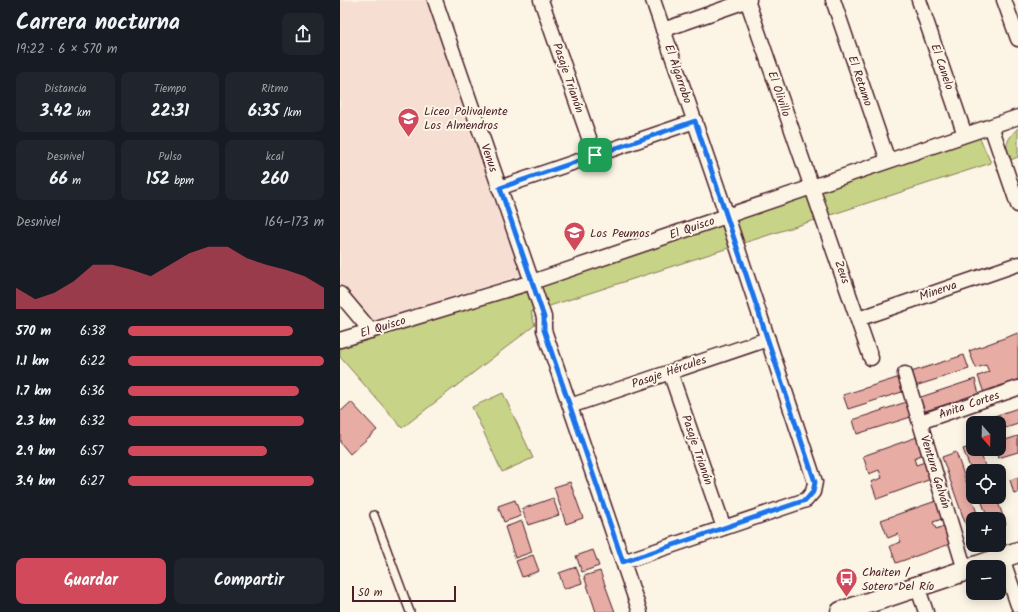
<!DOCTYPE html>
<html lang="es">
<meta charset="utf-8">
<style>
body{margin:0;font-family:Kalam,sans-serif;background:#20242c;color:#f1f3f6;height:100vh;display:flex;flex-direction:column;font-size:15px;white-space:nowrap}
*{box-sizing:border-box;margin:0}
p{font-size:13px;color:#9ea1a6}
.icon{flex:none;width:22px;height:22px;fill:none;stroke:currentColor;stroke-width:2;stroke-linecap:round;stroke-linejoin:round}
.map{position:relative;flex:1;overflow:hidden}
.drawer{display:flex;flex-direction:column;background:#171b24;width:340px}
.drawer>*{flex:none}
.needle{width:26px;rotate:160deg}
.buttons{position:absolute;left:626px;top:416px;display:grid;gap:8px}
.buttons a{display:grid;place-items:center;width:40px;height:40px;border-radius:8px;background:#171b24;box-shadow:0 2px 10px #0003;font-size:20px}
.scale{position:absolute;left:12px;bottom:10px;width:104px;box-sizing:border-box;padding-left:4px;border:2px solid #4a1f2b;border-top:0;font-size:11px;line-height:14px;white-space:nowrap;color:#4a1f2b;-webkit-text-stroke:3px #fcf5e5;paint-order:stroke}
.pin{position:absolute;display:grid;place-items:center;width:34px;height:34px;color:#fff;margin:-17px;border-radius:8px;box-shadow:0 2px 6px #0006}
.round{display:grid;place-items:center;flex:none;width:42px;height:42px;border-radius:8px;background:#20242c}
.overview{display:flex;align-items:center;justify-content:space-between;height:68px;padding:0 16px}
h1{font-size:22px;font-weight:600;line-height:30px}
.metrics{display:grid;grid-template-columns:repeat(3,1fr);gap:6px;height:68px;padding:4px 16px}
.metrics div{display:grid;align-content:center;border-radius:8px;background:#20242c;text-align:center}
.metrics b{font-size:17px;font-weight:600}
.metrics small{font-size:11px;font-weight:400}
.metrics p{font-size:11px}
.chart{height:112px;padding:8px 16px}
.chart p{display:flex;justify-content:space-between}
.chart svg{width:100%;height:72px;margin-top:4px;fill:#d1495b;opacity:.7}
.action{display:flex;gap:8px;margin-top:auto;padding:8px 16px}
.action a{flex:1;height:46px;border-radius:8px;background:#d1495b;color:#fff;font-size:16px;font-weight:600;line-height:46px;text-align:center}
.action a+a{background:#20242c;color:#f1f3f6}
ul{padding:0 16px;list-style:none;font-size:13px}
li{display:grid;grid-template-columns:64px 48px 1fr;align-items:center;height:30px}
li i{height:10px;border-radius:5px;background:#d1495b}
main{display:flex;flex:1;min-height:0}
.map>svg:first-child{display:block}
.built{fill:#f6dfd2}
.park{fill:#c7d386;stroke:#887958}
.building{fill:#e7aca4;stroke:#4a1f2b}
.lines{fill:none;stroke-linecap:round;stroke-linejoin:round}
.lane-casing{stroke:#4a1f2b;stroke-width:10}
.street-casing{stroke:#4a1f2b;stroke-width:17}
.secondary-casing{stroke:#4a1f2b;stroke-width:23}
.lane{stroke:#fcf5e5;stroke-width:7}
.street{stroke:#fcf5e5;stroke-width:14}
.secondary{stroke:#fcf5e5;stroke-width:20}
.route-casing{stroke:#fff;stroke-width:8}
.route{stroke:#1a73e8;stroke-width:5}
.labels{text-anchor:middle;dominant-baseline:central;stroke-width:4;stroke-linejoin:round;paint-order:stroke}
.street-label{font-size:12px;fill:#4a1f2b;stroke:#fcf5e5}
.poi-label{font-size:12px;fill:#4a1f2b;stroke:#fcf5e5;text-anchor:start}
</style>
<main>
<section class="drawer">
<div class="overview"><div><h1>Carrera nocturna</h1><p>19:22 · 6 × 570 m</p></div><a class="round"><svg class="icon" aria-label="share" viewBox="0 0 24 24"><path d="M12 15V3M7 8l5-5 5 5M5 13v7h14v-7"/></svg></a></div>
<div class="metrics">
<div><p>Distancia</p><b>3.42<small> km</small></b></div>
<div><p>Tiempo</p><b>22:31</b></div>
<div><p>Ritmo</p><b>6:35<small> /km</small></b></div>
</div>
<div class="metrics">
<div><p>Desnivel</p><b>66<small> m</small></b></div>
<div><p>Pulso</p><b>152<small> bpm</small></b></div>
<div><p>kcal</p><b>260</b></div>
</div>
<div class="chart"><p><span>Desnivel</span>164–173 m</p>
<svg viewBox="0 0 160 44" preserveAspectRatio="none"><path d="M0 44V31L10 38L20 34L30 27L40 17L50 17L60 20L70 24L80 17L90 10L100 6L110 6L120 13L130 17L140 20L150 24L160 31V44z"/></svg>
</div>
<ul>
<li><b>570 m</b>6:38<i style="width:84%"></i></li>
<li><b>1.1 km</b>6:22<i style="width:100%"></i></li>
<li><b>1.7 km</b>6:36<i style="width:87%"></i></li>
<li><b>2.3 km</b>6:32<i style="width:90%"></i></li>
<li><b>2.9 km</b>6:57<i style="width:71%"></i></li>
<li><b>3.4 km</b>6:27<i style="width:95%"></i></li>
</ul>
<div class="action"><a>Guardar</a><a>Compartir</a></div>
</section>
<div class="map">
<svg width="678" height="612" viewBox="0 0 678 612">
<rect width="100%" height="100%" fill="#fcf5e5"/>
<filter id="ink" filterUnits="userSpaceOnUse"><feTurbulence type="fractalNoise" baseFrequency=".025" numOctaves="2"/><feDisplacementMap in="SourceGraphic" scale="8" xChannelSelector="R" yChannelSelector="G"/><feConvolveMatrix kernelMatrix="1 2 1 2 8 2 1 2 1" color-interpolation-filters="sRGB"/></filter>
<g filter="url(#ink)">
<path class="built" d="M0,0H90L182,275L32,322L0,284Z"/>
<path class="park" d="M678,128V157L668,161C664,145 667,139 678,128Z
M639,136L651,163L191,312L195,325L62,428L0,357V347Z
M163,393L193,458L162,472L132,407Z"/>
<path class="building" d="M678,333V381L644,393L638,376L649,372L646,365L636,368L629,351Z
M624,355L629,369L572,387L568,373Z
M560,377L565,391L508,409L503,395Z
M635,379L639,394L582,412L578,398Z
M569,401L574,416L517,434L513,420Z
M11,402L37,430L10,454L0,442V412Z
M678,408V424L659,430V423H648L646,419Z
M678,436V452L658,458L655,449H659V442Z
M577,437L583,454L574,458L576,465L585,462L591,479L537,499L531,482L542,478L539,470L529,474L523,456Z
M633,446V449H639L647,471H633V476L623,449Z
M616,452L639,519H633V536L630,537L602,457Z
M678,477V493L674,494L670,480Z
M230,482L243,518L226,524L214,487Z
M640,497H656L666,524L659,526V519H648Z
M213,498L219,515L188,525L182,509Z
M175,500L181,516L164,522L158,506Z
M596,501L602,519L593,522L596,529L604,526L610,544L556,563L550,546L561,542L558,534L548,538L541,520Z
M182,521L192,552L175,558L165,527Z
M253,550L259,566L242,572L236,556Z
M193,555L199,571L182,577L176,561Z
M236,567L242,583L224,589L219,573Z
M260,571L275,612H256L244,576Z"/>
<g class="lines">
<defs>
<path id="lane" d="M34,515L70,612"/>
<path id="street" d="M95,0L204,317V330L300,612
M201,0L255,155
M407,0L531,358
M493,0L548,161
M579,0L625,135
M664,0L678,39
M323,30L409,0
M651,126L678,205
M159,188L355,121
M0,294L31,331
M518,319L678,264
M0,340L192,282L678,117
M330,372L384,528
M565,374L625,570
M230,406L428,339
M580,422L678,388
M662,558L678,605
M283,562L466,500L473,492L475,482L387,216L313,0
M577,586L586,612"/>
<path id="secondary" d="M635,567L678,552
M501,612L633,568"/>
</defs>
<use href="#lane" class="lane-casing"/>
<use href="#street" class="street-casing"/>
<use href="#secondary" class="secondary-casing"/>
<use href="#lane" class="lane"/>
<use href="#street" class="street"/>
<use href="#secondary" class="secondary"/>
</g>
</g>
<g class="lines" filter="url(#ink)">
<defs>
<path id="route" d="M355,121L475,482L473,492L466,500L283,562L204,330V317L160,188Z"/>
</defs>
<use href="#route" class="route-casing"/>
<use href="#route" class="route"/>
</g>
<defs>
<symbol id="school-pin" viewBox="-11 -11 22 30"><path d="M0 17L-7.5 6A9.5 9.5 0 1 1 7.5 6Z" fill="#d1495b" stroke="#fcf5e5"/><path d="M0-5L7-2L0 1L-7-2ZM-4 1L0 2.5L4 1V4Q0 6-4 4Z" fill="#fff"/></symbol>
<symbol id="bus-pin" viewBox="-11 -11 22 30"><path d="M0 17L-7.5 6A9.5 9.5 0 1 1 7.5 6Z" fill="#d1495b" stroke="#fcf5e5"/><path d="M-5-6H5V4H4V6H2V4H-2V6H-4V4H-5ZM-3.5-4V0h7V-4ZM-3.5 1.2v1.5H-2V1.2ZM2 1.2v1.5H3.5V1.2Z" fill="#fff"/></symbol>
</defs>
<g fill-rule="evenodd">
<use href="#school-pin" x="56" y="106" width="25" height="34"/>
<use href="#school-pin" x="222" y="220" width="25" height="34"/>
<use href="#bus-pin" x="494" y="566" width="25" height="34"/>
</g>
<g class="labels">
<g class="street-label">
<text transform="translate(602 67) rotate(71)">El Canelo</text>
<text transform="translate(338 74) rotate(71)">El Algarrobo</text>
<text transform="translate(228 78) rotate(71)">Pasaje Trianón</text>
<text transform="translate(520 81) rotate(71)">El Retamo</text>
<text transform="translate(439 94) rotate(71)">El Olivillo</text>
<text transform="translate(149 158) rotate(71)">Venus</text>
<text transform="translate(352 228) rotate(-19)">El Quisco</text>
<text transform="translate(502 272) rotate(71)">Zeus</text>
<text transform="translate(598 291) rotate(-19)">Minerva</text>
<text transform="translate(43 327) rotate(-17)">El Quisco</text>
<text transform="translate(329 372) rotate(-19)">Pasaje Hércules</text>
<text transform="translate(629 405) rotate(-19)">Anita Cortes</text>
<text transform="translate(357 450) rotate(71)">Pasaje Trianón</text>
<text transform="translate(595 472) rotate(73)">Ventura Galván</text>
</g>
<g class="poi-label">
<text x="84" y="111">Liceo Polivalente<tspan x="84" dy="14">Los Almendros</tspan></text>
<text x="250" y="233">Los Peumos</text>
<text x="522" y="572">Chaiten /<tspan x="522" dy="14">Sotero Del Río</tspan></text>
</g>
</g>
</svg>
<div class="buttons">
<a><svg class="needle" viewBox="-14 -14 28 28"><path d="M0-13l5 13h-10z" fill="#e53935"/><path d="M0 13l5-13h-10z" fill="#9ea1a6"/></svg></a>
<a><svg class="icon" aria-label="locate" viewBox="0 0 24 24"><circle cx="12" cy="12" r="6"/><path d="M12 2v4M12 18v4M2 12h4M18 12h4"/></svg></a>
<a>+</a>
<a>−</a>
</div>
<div class="scale">50 m</div>
<div class="pin" style="left:255px;top:155px;background:#1e9e55"><svg class="icon" aria-label="arrive" viewBox="0 0 24 24"><path d="M6 21V4h12l-3 4 3 4H6"/></svg></div>
</div>
</main>
